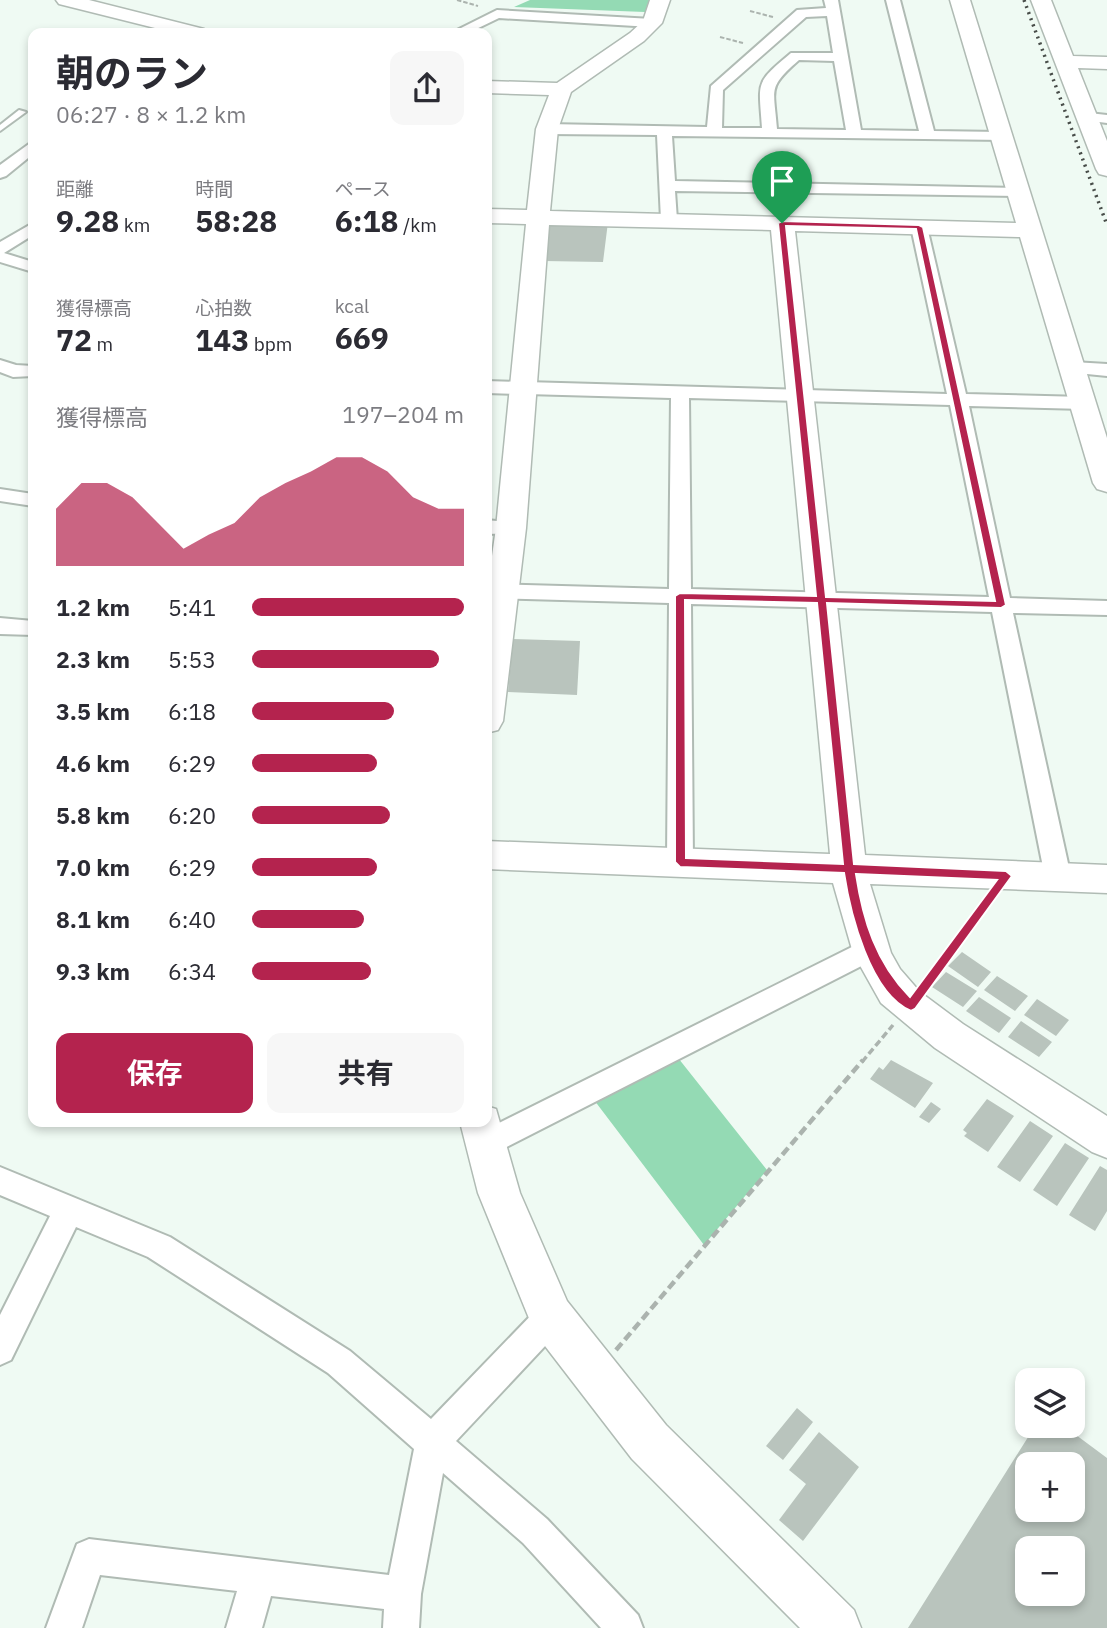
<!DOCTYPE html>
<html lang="ja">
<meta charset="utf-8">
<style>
body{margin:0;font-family:"IBM Plex Sans","Noto Sans JP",sans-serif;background:#f7f7f7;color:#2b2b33;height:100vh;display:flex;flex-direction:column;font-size:26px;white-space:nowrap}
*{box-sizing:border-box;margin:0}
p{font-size:23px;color:#7c7c81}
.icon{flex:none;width:38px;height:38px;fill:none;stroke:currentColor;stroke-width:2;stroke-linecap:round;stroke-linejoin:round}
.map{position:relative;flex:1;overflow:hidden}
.side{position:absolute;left:28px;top:28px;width:464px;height:1099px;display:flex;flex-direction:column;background:#fff;border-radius:14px;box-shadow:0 4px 10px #0003}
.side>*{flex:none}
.tools{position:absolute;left:1015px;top:1368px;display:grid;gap:14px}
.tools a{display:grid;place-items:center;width:70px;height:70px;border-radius:14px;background:#fff;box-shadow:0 4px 10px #0003;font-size:35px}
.pin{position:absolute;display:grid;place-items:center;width:60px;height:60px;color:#fff;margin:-72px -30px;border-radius:50% 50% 50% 0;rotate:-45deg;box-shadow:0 0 7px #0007}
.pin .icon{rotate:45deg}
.round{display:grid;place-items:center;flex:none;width:74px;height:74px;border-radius:14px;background:#f7f7f7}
.headline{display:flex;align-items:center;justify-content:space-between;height:119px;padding:0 28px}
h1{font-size:38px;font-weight:700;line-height:52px}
.figures{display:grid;grid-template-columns:repeat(3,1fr);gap:10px;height:119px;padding:7px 28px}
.figures div{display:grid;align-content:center}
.figures b{font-size:30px;font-weight:700}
.figures small{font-size:19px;font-weight:400}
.figures p{font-size:19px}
.chart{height:196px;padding:14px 28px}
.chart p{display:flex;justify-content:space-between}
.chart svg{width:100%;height:126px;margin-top:7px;fill:#b4234e;opacity:.7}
.button{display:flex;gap:14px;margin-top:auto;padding:14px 28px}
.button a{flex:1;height:80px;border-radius:14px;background:#b4234e;color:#fff;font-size:28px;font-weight:700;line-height:80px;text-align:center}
.button a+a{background:#f7f7f7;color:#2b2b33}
ul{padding:0 28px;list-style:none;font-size:23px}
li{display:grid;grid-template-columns:112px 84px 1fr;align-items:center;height:52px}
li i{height:18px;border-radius:9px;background:#b4234e}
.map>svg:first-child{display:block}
.green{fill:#94dab4}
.building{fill:#b9c4bd;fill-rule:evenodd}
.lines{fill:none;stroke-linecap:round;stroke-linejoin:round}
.lane-casing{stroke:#b0bbb4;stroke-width:4}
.street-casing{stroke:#b0bbb4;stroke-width:4}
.secondary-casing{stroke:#b0bbb4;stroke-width:3}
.path-far2{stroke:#abb3ae;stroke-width:2;stroke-dasharray:4.5 2;stroke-linecap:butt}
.path-far1{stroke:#abb3ae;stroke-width:3.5;stroke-dasharray:7 3.5;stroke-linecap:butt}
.path{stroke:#abb3ae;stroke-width:4.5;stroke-dasharray:9 4.5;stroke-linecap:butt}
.lane{fill:#fff;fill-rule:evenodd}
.street{fill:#fff;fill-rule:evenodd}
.secondary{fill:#fff;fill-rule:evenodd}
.rail{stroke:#474c48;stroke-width:3.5;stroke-dasharray:2 4.5;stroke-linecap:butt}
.route{fill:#b4234e;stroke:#fff;stroke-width:2;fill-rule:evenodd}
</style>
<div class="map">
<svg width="1107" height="1628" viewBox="0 0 1107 1628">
<rect width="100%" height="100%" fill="#effaf3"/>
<path class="green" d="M530,0H649L645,12L514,7Z
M671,1049L767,1170L704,1245L588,1092Z"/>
<path class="building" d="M547,222H608L603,262L544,261Z
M513,639L580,641L577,695L508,692Z
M962,952L991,972L978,987L948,966Z
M946,972L977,991L963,1007L932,987Z
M997,976L1028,996L1015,1011L984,990Z
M979,997L1011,1018L999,1033L966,1011Z
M1037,999L1069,1020L1056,1036L1024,1015Z
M1021,1021L1052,1042L1039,1057L1008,1037Z
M891,1060L933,1083L915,1108L870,1079L879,1067L883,1070Z
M987,1099L1014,1116L988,1152L964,1136L967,1133L963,1130Z
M931,1102L941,1109L929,1123L919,1117Z
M1030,1121L1053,1136L1020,1182L997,1167Z
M1065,1143L1089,1158L1057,1206L1033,1190Z
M1100,1166L1107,1170V1211L1095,1231L1069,1215Z
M797,1408L813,1422L783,1460L766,1446Z
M819,1432L859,1467L803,1541L779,1520L806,1484L789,1470Z
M1072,1432L1107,1458V1628H908L1030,1434ZM1027,1465H1073V1510H1027ZM1027,1549H1073V1594H1027Z"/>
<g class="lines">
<defs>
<path id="lane" d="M19,110L26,112L0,131V125Z"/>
<path id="street" d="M824,0H838L861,130L919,131L886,0H900L934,131L1000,132L1008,137L1005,140L672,136L675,181L1020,188L1028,193L1026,196L675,191L677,220L669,225L661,220L657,135L547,134L539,129L547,124L707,127L711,86L797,10L826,8ZM827,16L833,53H791C754,84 759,81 762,128H722L723,90L806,17ZM799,60L834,61L846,130L777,129C774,88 767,88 799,60Z
M497,10L652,19L659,23L652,27L499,18L468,33H451Z
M1089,113L1107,115V123L1084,120L1082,117L1084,114Z
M33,141V154L6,176L0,178V165Z
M919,222L927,227L966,394L1084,397L1093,403L1084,409L969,406L1010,598L1107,601V615L1013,613L1071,877L1067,884L1058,887L1049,884L1045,877L992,612L691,604L693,862L689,869L680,872L671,869L667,862L669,603L486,598V584L669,589L671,398L486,393V381L947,394L911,227ZM689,398L950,405L989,597L691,589Z
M33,223V235L4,253L33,262V272L0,262V242Z
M0,360L16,365L33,366V376L13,377L0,372Z
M1073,362L1107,364V376L1067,372L1064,368Z
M0,489L33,494V506L0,501Z
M486,520L518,523L521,528L518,533L486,534Z
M0,618L33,621V635L0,634Z
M870,938L879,941L883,949L879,957L495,1153L485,1157L475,1153L470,1144L475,1135Z
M0,1167L170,1237L350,1351L431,1419L540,1306L551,1302L562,1306L567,1317L562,1328L456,1441L547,1519L638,1615L643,1628H601L523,1543L443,1473L421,1594L419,1628H383L384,1609L271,1596L262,1628H226L237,1591L100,1575L82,1628H46L77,1544L89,1539L389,1575L414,1449L328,1373L148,1257L76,1227L11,1360L0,1365V1315L50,1216L0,1195Z"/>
<path id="secondary" d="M56,0H89L204,29L207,33H175L59,4Z
M650,0H670L662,23L644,41L571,92L558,129L550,211L1016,223L950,0H970L1107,438V492L1097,489L1093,483L1020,237L795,231L865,855L1107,865V893L870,884L891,953L900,969L920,992L963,1024L1107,1116V1158L1092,1152L935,1048L881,1003L853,953L833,883L486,869V841L830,854L771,230L549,225L526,528L503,721L498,730L486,733V598L496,528L526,224L486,223V209L527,210L536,129L549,95L486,93V81L557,83L630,33L643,21Z
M1031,0H1051L1073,56L1107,57V69L1078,68L1107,141V176L1099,174L1096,169Z
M486,1106L496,1109L520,1193L567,1301L666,1425L854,1610L861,1628H800L632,1459L535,1333L478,1193L460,1122H486Z"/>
</defs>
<use href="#lane" class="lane-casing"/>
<use href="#street" class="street-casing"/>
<use href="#secondary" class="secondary-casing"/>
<path class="path-far2" d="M457,0L478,6
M750,11L773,17
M720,37L743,43"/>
<path class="path-far1" d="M926,984L990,897
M862,1062L893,1025"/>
<path class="path" d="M616,1350L863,1060"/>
<use href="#lane" class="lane"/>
<use href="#street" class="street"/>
<use href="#secondary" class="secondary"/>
<path class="rail" d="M1024,0L1107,225"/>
</g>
<path class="route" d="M782,221L919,225L923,227L1006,605L1001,608L827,603L854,864L1006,871L1012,876L915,1009L911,1011C870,994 850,913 844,873L680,867L675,862V596L680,593L816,596L778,223ZM786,226L916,229L995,601L826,597ZM685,600L817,603L843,864L686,858ZM856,874L997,880L910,997C876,963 863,920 856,874Z"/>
</svg>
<div class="tools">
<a><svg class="icon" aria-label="layers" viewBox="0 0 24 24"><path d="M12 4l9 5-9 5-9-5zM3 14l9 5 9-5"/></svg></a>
<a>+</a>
<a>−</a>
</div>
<div class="pin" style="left:782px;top:223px;background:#1e9e55"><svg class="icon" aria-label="arrive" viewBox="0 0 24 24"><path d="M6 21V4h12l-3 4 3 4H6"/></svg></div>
<section class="side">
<div class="headline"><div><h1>朝のラン</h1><p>06:27 · 8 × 1.2 km</p></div><a class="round"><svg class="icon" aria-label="share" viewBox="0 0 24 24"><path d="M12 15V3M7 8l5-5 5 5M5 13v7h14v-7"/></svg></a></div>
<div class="figures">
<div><p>距離</p><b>9.28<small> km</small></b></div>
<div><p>時間</p><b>58:28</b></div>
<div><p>ペース</p><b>6:18<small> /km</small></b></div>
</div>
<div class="figures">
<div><p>獲得標高</p><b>72<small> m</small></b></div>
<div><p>心拍数</p><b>143<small> bpm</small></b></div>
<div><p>kcal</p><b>669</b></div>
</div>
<div class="chart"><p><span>獲得標高</span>197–204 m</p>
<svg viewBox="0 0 160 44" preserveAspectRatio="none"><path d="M0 44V24L10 15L20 15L30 20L40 29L50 38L60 33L70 29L80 20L90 15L100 11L110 6L120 6L130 11L140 20L150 24L160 24V44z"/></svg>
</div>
<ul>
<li><b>1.2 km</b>5:41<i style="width:100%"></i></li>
<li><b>2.3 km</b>5:53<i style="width:88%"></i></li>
<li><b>3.5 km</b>6:18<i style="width:67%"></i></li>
<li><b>4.6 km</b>6:29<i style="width:59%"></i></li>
<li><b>5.8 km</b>6:20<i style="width:65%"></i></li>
<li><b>7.0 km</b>6:29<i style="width:59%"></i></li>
<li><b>8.1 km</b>6:40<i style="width:53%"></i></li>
<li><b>9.3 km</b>6:34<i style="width:56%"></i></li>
</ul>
<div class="button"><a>保存</a><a>共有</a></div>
</section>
</div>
